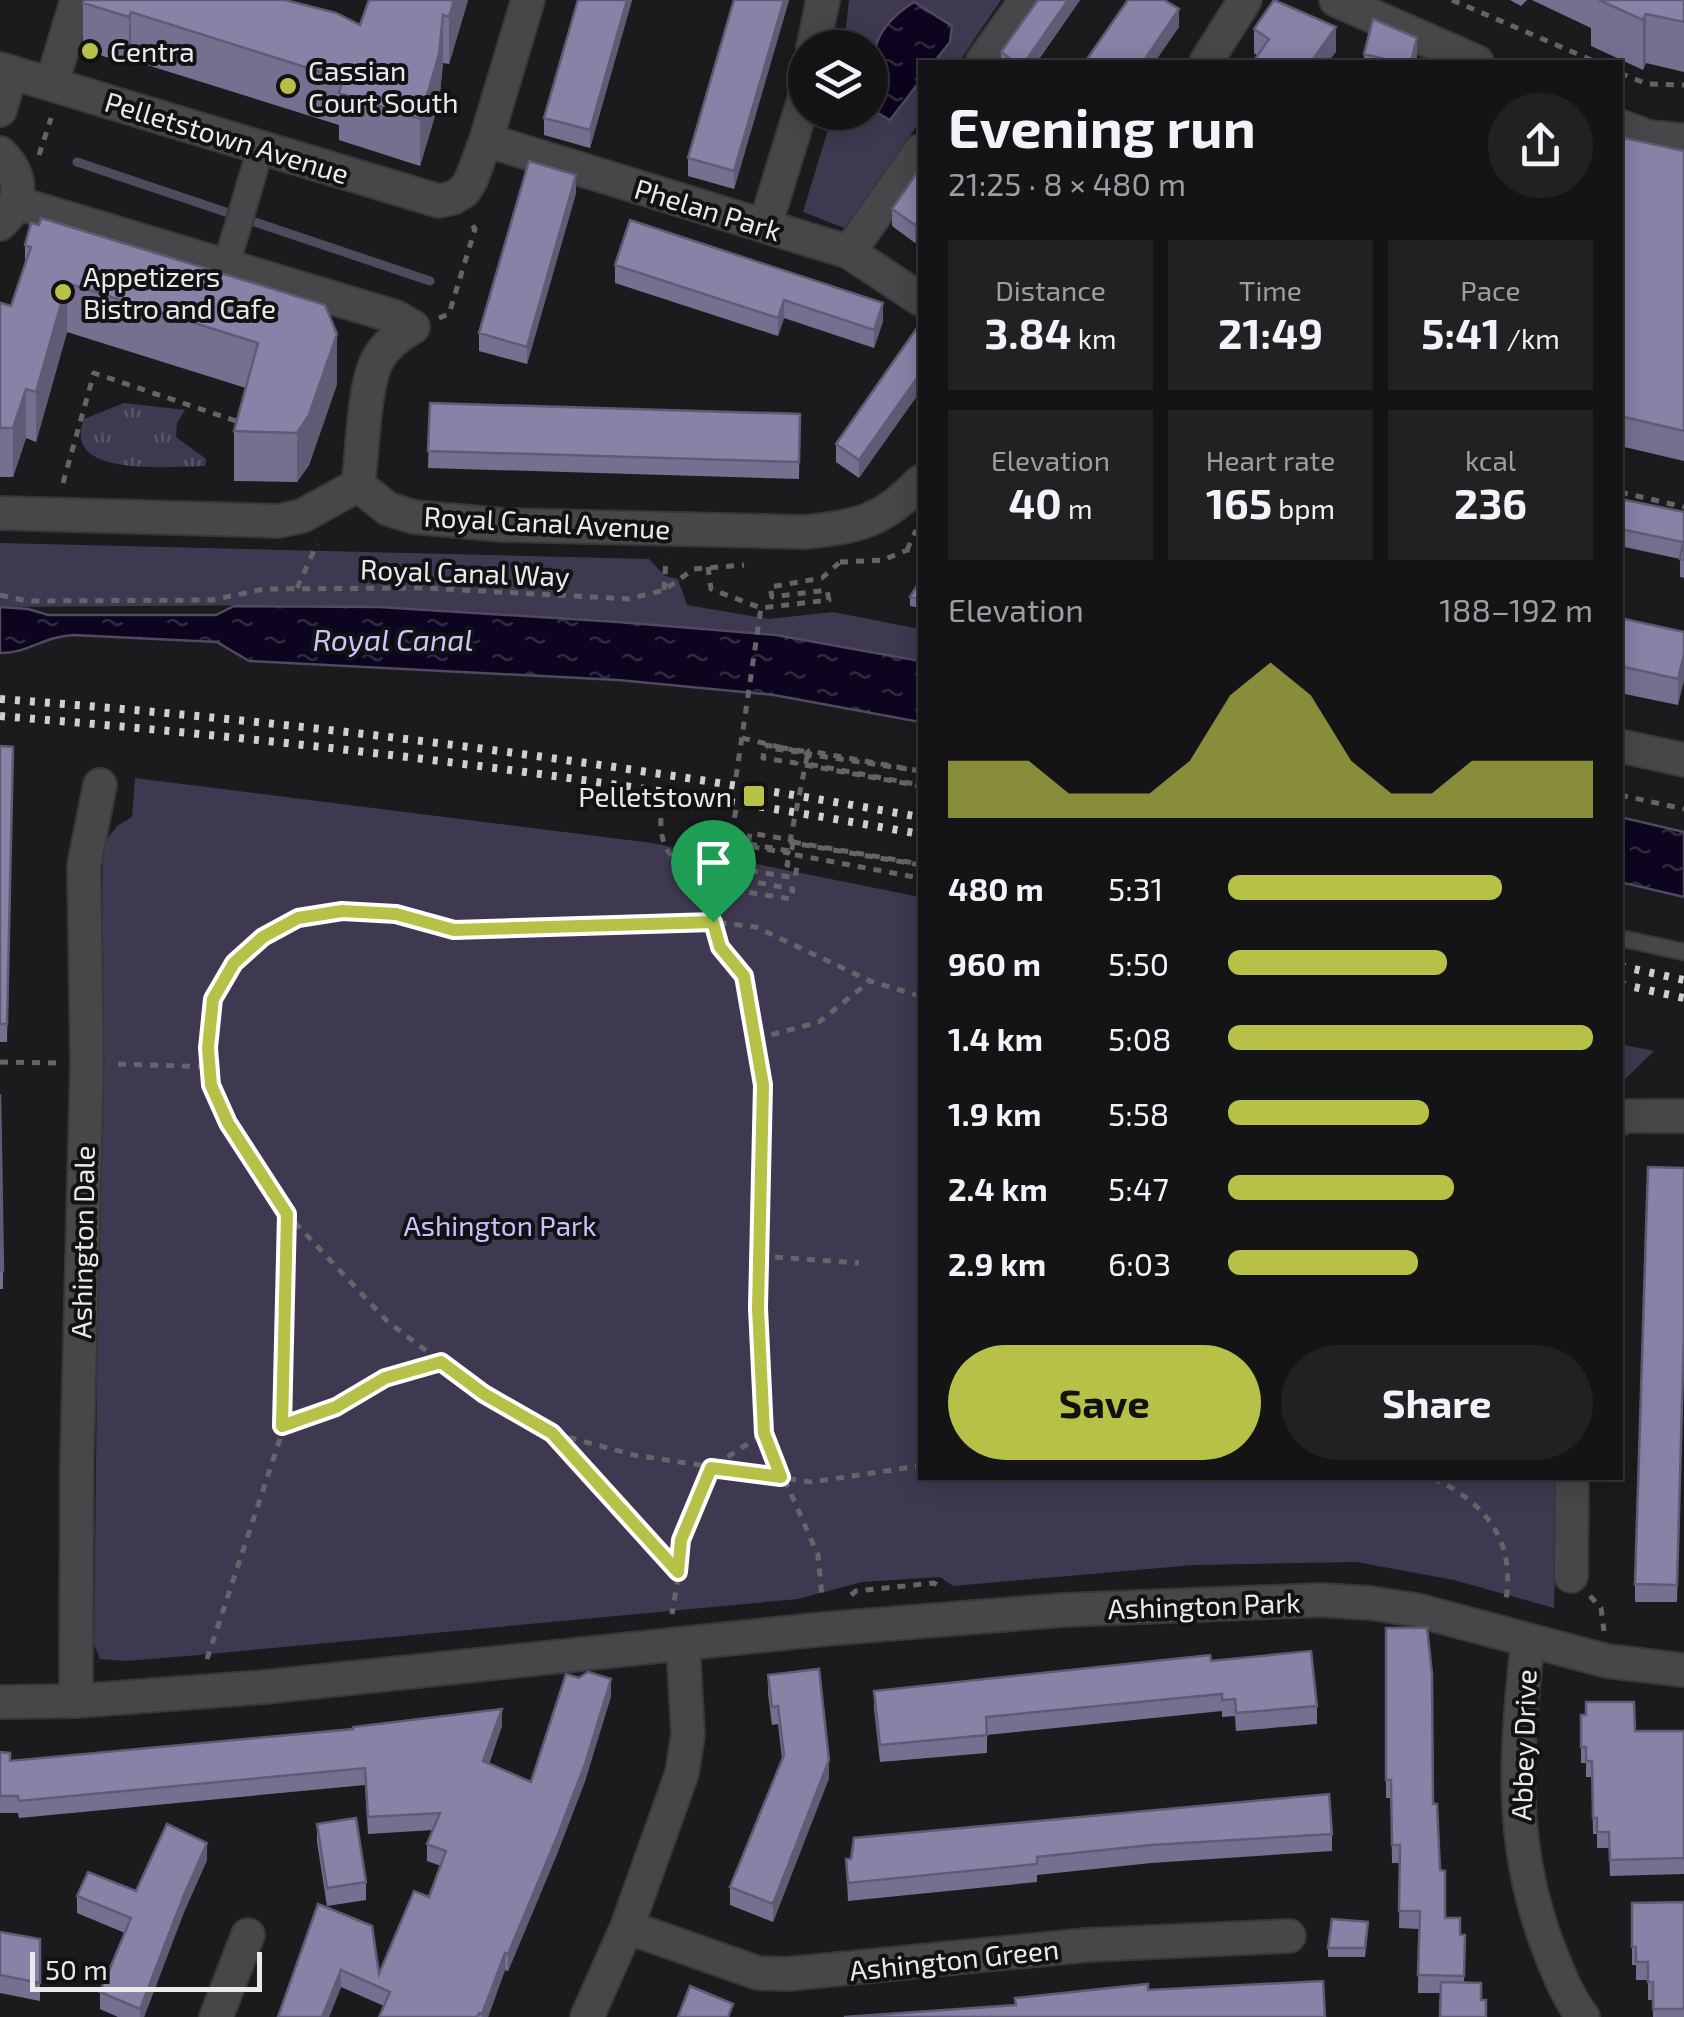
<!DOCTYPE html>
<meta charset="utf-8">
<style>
body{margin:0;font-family:"Exo 2",sans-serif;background:#212123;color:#f1f3f6;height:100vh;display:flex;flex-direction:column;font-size:38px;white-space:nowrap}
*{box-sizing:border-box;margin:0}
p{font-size:32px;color:#9d9ea1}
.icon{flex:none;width:55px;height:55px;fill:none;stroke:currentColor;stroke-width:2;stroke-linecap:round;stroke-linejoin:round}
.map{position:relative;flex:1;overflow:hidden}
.panel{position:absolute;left:918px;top:60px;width:705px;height:1420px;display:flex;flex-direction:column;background:#141416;border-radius:0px;box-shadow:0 5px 25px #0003,0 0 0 2px #333335}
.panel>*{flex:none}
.fabs{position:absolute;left:788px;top:30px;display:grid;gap:20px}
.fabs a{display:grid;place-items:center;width:100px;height:100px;border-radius:50%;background:#141416;box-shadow:0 5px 25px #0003,0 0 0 2px #333335;font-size:50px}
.scale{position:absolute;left:30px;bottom:25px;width:232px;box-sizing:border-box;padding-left:10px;border:5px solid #eaeaec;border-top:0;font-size:28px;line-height:35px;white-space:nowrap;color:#eaeaec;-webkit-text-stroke:8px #121214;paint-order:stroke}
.pin{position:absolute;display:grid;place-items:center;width:85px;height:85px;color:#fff;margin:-102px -42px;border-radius:50% 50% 50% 0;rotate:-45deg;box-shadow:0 0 10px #0007}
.pin .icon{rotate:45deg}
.round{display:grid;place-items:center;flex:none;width:105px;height:105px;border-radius:52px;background:#212123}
.headline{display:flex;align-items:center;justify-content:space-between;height:170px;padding:0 30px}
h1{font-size:55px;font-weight:700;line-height:75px}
.metrics{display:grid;grid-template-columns:repeat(3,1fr);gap:15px;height:170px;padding:10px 30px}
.metrics div{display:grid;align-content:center;border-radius:0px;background:#212123;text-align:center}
.metrics b{font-size:42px;font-weight:700}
.metrics small{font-size:28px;font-weight:400}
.metrics p{font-size:28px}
.chart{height:280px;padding:20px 30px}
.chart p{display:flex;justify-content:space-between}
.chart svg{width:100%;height:180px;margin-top:10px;fill:#b8c147;opacity:.7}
.action{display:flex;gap:20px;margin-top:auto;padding:20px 30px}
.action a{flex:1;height:115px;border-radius:60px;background:#b8c147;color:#111;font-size:40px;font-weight:700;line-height:115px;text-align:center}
.action a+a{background:#212123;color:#f1f3f6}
ul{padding:0 30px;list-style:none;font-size:32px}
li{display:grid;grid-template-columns:160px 120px 1fr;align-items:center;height:75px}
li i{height:25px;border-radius:12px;background:#b8c147}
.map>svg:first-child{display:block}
.grass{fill:url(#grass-tufts)}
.park{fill:#3e3950}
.water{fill:url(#water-ripples);stroke:#4f4a5d;stroke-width:2.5}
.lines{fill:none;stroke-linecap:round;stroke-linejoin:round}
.stream{stroke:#4f4a5d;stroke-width:9}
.service-casing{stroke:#38383a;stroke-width:19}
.pedestrian-casing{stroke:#38383a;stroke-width:29}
.minor-casing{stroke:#38383a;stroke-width:36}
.path{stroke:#656567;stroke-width:5;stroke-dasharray:8 8;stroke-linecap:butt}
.service{stroke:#474649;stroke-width:15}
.pedestrian{stroke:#474649;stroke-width:25}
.minor{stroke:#474649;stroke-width:32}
.rail{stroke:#d0d0d2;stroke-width:8;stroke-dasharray:5 10;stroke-linecap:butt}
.path-bridge{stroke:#656567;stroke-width:5;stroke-dasharray:8 8;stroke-linecap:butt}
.wall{fill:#767090}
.shaded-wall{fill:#605b75}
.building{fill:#8982a7;stroke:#605b75;stroke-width:2.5}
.route-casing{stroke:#fff;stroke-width:20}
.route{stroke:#b8c147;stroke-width:12}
.poi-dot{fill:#b8c147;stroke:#121214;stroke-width:4}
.labels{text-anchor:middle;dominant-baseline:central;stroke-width:8;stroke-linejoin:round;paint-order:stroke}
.poi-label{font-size:28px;fill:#eaeaec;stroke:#121214;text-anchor:start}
.street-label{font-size:28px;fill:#eaeaec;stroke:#121214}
.park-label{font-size:28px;fill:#ccc0fd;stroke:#121214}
.water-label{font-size:30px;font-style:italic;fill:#cec5f6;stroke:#121214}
</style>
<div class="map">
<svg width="1684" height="2017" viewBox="0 0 1684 2017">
<defs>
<pattern id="grass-tufts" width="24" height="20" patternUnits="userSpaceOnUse" patternTransform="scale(2.5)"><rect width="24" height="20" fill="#3e3950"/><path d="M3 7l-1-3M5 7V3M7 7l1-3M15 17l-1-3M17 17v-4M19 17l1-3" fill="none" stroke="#5a5669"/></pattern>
<pattern id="water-ripples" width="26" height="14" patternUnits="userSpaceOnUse" patternTransform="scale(2.5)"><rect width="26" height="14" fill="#0d0520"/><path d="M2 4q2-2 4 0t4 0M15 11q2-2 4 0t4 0" fill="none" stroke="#302a41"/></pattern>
</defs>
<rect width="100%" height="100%" fill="#1b1b1d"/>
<path class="grass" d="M124,403L185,410L177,423L176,437L206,459L205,466C173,466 60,479 84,419Z"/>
<path class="park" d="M849,0H1001L959,62H920V121L847,229L803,212L833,113L870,112V48L844,47Z
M0,543L649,559L665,576L678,579L687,605L769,619L833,612L920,629V661L776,635L618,622L284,605L0,607Z
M135,778L652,843L920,897V1478H1557L1554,1608L1454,1580L1356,1562L1194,1565L953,1586L940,1577L862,1582L798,1599L199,1655L125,1661L100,1659L94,1644L103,844L117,826L132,817Z
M1620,1044L1654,1051L1620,1084Z"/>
<path class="water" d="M914,2L952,26L950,42L934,62H920V81L890,120L876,112C872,60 865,33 914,2Z
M234,606L379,607L618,622L776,635L920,661V722L774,695L618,680L249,661L217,642L73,635C42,637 29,653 0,653V607L28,609L48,615H216Z
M1620,817L1684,832V897L1620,882Z"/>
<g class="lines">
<path class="stream" d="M77,162L430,281"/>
<defs>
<path id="service" d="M1620,938L1684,952"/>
<path id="pedestrian" d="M226,266L261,147"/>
<path id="minor" d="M1336,0L1477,62
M813,48L823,0
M982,62L1026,0
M1206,62L1245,0
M0,69L439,201L453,198L464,191L471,180L486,140L528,0
M52,83L77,0
M0,110L11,72
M1620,126L1649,137L1684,140
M486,140L849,252L920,299
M0,153C23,175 24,202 0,224
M17,203L396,317L413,327C399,335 386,344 378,359C363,386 363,452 358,485
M765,226L805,96
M849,252L920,151
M358,485L388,509L414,517L503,525L805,532C857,527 884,521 920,482
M0,513L279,521L302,516L358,485
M1620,746L1684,760
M1620,1119L1626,1116H1684
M1571,1576L1572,1478
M1528,1640C1516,1749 1508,1844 1549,1949C1559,1974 1567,1996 1583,2017
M76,1701L77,1461L87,1063L84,865L100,785
M0,1702L76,1701L264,1687L824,1629L1063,1610L1320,1600L1370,1603L1416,1610L1607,1661L1684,1670
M627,1927L758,1973L787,1974L1087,1945L1289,1936
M216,2017L248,1935
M587,2017L627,1927L682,1773L688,1735L683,1645"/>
</defs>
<use href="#service" class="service-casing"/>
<use href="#pedestrian" class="pedestrian-casing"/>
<use href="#minor" class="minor-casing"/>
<path class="path" d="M1452,0L1596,62
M1620,73L1647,84L1684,85
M39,155L51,118
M439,318L449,314L475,229L469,221
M63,483L94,373L239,422
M1620,492L1684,507
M907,550L916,530
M840,562L883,560L907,550H920
M708,567L711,589L761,608L829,600L827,590L772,597L770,587L822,578L839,563
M297,588L317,544
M664,590L666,558
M0,595L27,601L212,600L264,589L425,588L629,599L664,590L694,569L744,565
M742,738L813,755L920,771
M805,765L920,786
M736,777L761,608
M1620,795L1684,809
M736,810L713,922L720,947L744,975L763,1085L758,1308L764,1433L818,1555L822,1597
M661,818C656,884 742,891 791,899L793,889L738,879L741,869L795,878L797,867L787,865L789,856
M730,840L749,844
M920,865L793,843L791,854L920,878
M920,996L870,981L756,927L713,922L454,929L396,914L342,911L297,918L263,937L233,963L213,999L208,1047L211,1085L228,1123L287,1214L388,1322L484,1394L529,1422L552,1433L634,1455L811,1482L920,1466
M756,1039L819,1022L870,981
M0,1062L57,1063
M118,1064L210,1067
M759,1256L859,1263
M282,1427L336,1407L385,1378L440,1362
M553,1434L679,1571L672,1614
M1433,1478C1488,1504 1517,1543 1505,1605
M679,1570L681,1540L711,1468L764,1433
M851,1595L856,1591L934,1583L942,1588
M1590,1596L1601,1608L1604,1631
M207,1659L280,1439L284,1409L287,1215"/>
<use href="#service" class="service"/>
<use href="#pedestrian" class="pedestrian"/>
<use href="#minor" class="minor"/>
<path class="rail" d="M0,699C309,722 615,762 920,817
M0,716C309,741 615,779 920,834
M1620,966L1684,980
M1620,984L1684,998"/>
<path class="path-bridge" d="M920,771L809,751L808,764L920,785
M793,842L920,864
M749,844L790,851L792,840L750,833L748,846L788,853L790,841L808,752L765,745L763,758L796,763L798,752L767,748"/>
</g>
<path class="wall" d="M468,0L449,64L443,63L439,102L420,166L339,140V125L131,60L129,64L83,50V3L360,25Z
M578,0H632L590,148L544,135V118Z
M789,0L734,189L688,176V158Z
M1038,0H1080L1037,62H1001V52Z
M1510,0H1527L1521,6Z
M1532,0H1684V72L1646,63L1643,70L1591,46V28Z
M1254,29L1336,52L1258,56L1254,53Z
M1364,54L1417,62H1364Z
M1620,137L1684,151V461L1620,446Z
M920,171V236L915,243L892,226V209Z
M576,193L527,364L479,351V333Z
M31,223L337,384L309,465L297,482L234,481V431L246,388L67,332L36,442L26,438L13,477H0V305L11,306L25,266V245Z
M615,265L883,321L874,348L784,318L778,336L615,283Z
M917,328L859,478L836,462V444Z
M430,403L800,414L799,479L428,468Z
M1620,499L1684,512V578L1680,577V559L1620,546Z
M920,581V608L910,606V597Z
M1620,618L1684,632L1678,705L1620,693Z
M0,746L13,747L7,1042H0Z
M0,1094L3,1271V1289H0Z
M1684,1349L1677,1602H1635V1584Z
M1386,1628L1433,1804L1445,1918L1460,1935H1465L1464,1982L1441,1993H1418L1419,1929L1399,1928L1400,1863H1392L1391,1798H1386Z
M1211,1661L1317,1706V1724L1236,1731L1235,1716L1222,1717V1711L987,1735V1753L880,1762L874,1709V1691Z
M768,1675L829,1778L773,1922L730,1905V1887L782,1759L778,1724L772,1725L768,1693Z
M611,1696L585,1781L557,1854L508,1971L505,1970L488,2017H379L384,2006L341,1987L329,2017H278L318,1904L379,1974L429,1897L441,1866L427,1861V1844L433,1830L368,1834L365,1785L19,1818L18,1813H0V1752L10,1761L502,1726L489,1764L531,1782Z
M1581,1715L1635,1731H1684V1874L1610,1876L1609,1848H1597V1834H1593L1592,1777H1586V1763H1581Z
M317,1824L366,1882V1900L327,1906L317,1842Z
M1332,1834V1851L1151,1863L1037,1875V1882L848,1901L846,1859Z
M207,1860L184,1912L144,2017H118L100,2009V1992L125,1933L77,1913V1896L136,1891Z
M1684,1902V2017H1653V2000H1648V1980H1636V1965H1632V1903Z
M1368,1930L1365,1957H1328V1948Z
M0,1932L40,1939V2001L0,1993Z"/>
<path class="shaded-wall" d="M454,0H468L449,64V17Z
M627,0H632L590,148V130Z
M784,0H789L734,189V171Z
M1068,0H1080L1037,62H1025Z
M1179,9V27L1155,62H1143Z
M131,12V60L129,64V17Z
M1646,14V63L1643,70V20Z
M443,15V63L439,102L420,166V119Z
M1336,27V52L1328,62H1311Z
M1417,38V62H1411Z
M576,175V193L527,364V347Z
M920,218V236L915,243V225Z
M67,283V332L36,442V392Z
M784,300V318L778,336V318Z
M883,303V321L874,348V330Z
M337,334V384L309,465L297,482V433Z
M920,374V392L859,478V460Z
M26,389V438L13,477V428Z
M1684,654V681L1678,705V679Z
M611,1679V1696L585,1781L557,1854L508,1971V1954Z
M502,1709V1726L483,1778V1761Z
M829,1760V1778L773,1922V1904Z
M207,1843V1860L184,1912L144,2017H140V2009L184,1895Z
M505,1953V1970L488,2017H482Z
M341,1970V1987L329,2017H322Z"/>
<path class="building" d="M84,0H285L336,13L360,25L369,0H454L449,17L443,15L439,54L420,119L339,93L343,79L131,12L129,17L83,3Z
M578,0H627L590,130L544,118Z
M734,0H784L734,171L688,158Z
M1038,0H1068L1025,62H1015L1001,52Z
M1128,0H1164L1179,9L1143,62H1085Z
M1274,0L1336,27L1311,62H1253L1269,39L1254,29Z
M1599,0H1684V22L1646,14L1643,20Z
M1373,19L1417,38L1411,62H1398L1364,54Z
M1620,137L1684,151V431L1620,416Z
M529,161L576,175L527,347L479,333Z
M919,170L920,171V218L915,225L892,209Z
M41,218L325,305L337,334L309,415L297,433L234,431L258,343L67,283L36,392L26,389L13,428H0V305L1,303L11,306L31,247L25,245L31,223L39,225Z
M630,220L883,303L874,330L784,300L778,318L615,265Z
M917,328L920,329V374L859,460L836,444Z
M430,403L800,414L799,462L428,451Z
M1620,499L1684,512V560L1680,559L1683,542L1620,529Z
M920,581V599L910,597Z
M1620,618L1684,632V654L1678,679L1620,666Z
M0,746L13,747L7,1024H0Z
M0,1094L3,1271H0Z
M1648,1167L1684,1168V1331L1677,1585L1635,1584Z
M1386,1628H1427L1432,1674L1433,1804H1437L1440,1870L1445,1871V1918H1460V1935H1465L1464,1976L1418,1975L1420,1911H1399L1400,1845H1392L1391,1780H1386Z
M1311,1651L1317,1706L1236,1713L1235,1699L1222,1700V1694L986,1717L987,1735L880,1745L874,1691L1210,1655L1211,1661Z
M819,1669L829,1760L773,1904L730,1887L784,1755L778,1706L772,1707L768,1675Z
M588,1672L611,1679L585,1764L557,1837L508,1954L505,1953L482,2014L479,2013L477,2017H379L390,1992L341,1970L322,2017H278L318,1904L372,1926L379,1974L414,1891L429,1897L446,1851L427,1844L440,1813L368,1817L365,1768L19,1801L18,1796H0V1752L10,1753V1761L353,1729V1727L502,1709L483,1761L531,1782L566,1674L579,1678Z
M1586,1702H1634L1635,1731H1684V1858L1610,1860L1609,1832H1597V1818H1593L1592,1761H1586V1747H1581V1715H1586Z
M1329,1794L1332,1834L1151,1845L1037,1857V1864L848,1883L846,1859H851L854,1838Z
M356,1818L366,1882L327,1888L317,1824Z
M167,1824L207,1843L184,1895L140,2009L100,1992L131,1918L77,1896L88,1872L136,1891Z
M1684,1902V2009H1653V1982H1648V1962H1636V1947H1632V1903Z
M1332,1919L1368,1922L1365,1948H1328Z
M0,1932L40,1939V1983L0,1975Z
M1323,1981L1325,2017H844L1016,2005L1015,1998L1148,1984V1990Z
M1441,1982L1481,1983V2000H1486V2017H1440Z
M690,1986L733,2004L728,2017H678Z"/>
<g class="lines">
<defs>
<path id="route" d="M342,911L396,914L454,930L713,922L720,947L744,976L763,1085L758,1308L764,1433L781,1477L711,1468L681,1540L678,1572L552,1433L484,1394L441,1362L385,1378L336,1407L282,1426L287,1214L228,1123L211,1085L208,1048L213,999L234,963L263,937L298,918Z"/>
</defs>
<use href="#route" class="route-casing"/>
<use href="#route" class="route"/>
</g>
<g class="poi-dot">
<circle cx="90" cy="51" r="10"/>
<circle cx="288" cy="86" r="10"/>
<circle cx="63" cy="292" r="10"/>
<rect x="742" y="784" width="24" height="24" rx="5"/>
</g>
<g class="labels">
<g class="poi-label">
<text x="110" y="51">Centra</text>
<text x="308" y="70">Cassian<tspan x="308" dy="32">Court South</tspan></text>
<text x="83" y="276">Appetizers<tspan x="83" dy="32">Bistro and Cafe</tspan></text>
<text x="732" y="796" text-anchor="end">Pelletstown</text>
</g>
<g class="street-label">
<text transform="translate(227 137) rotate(17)">Pelletstown Avenue</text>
<text transform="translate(708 209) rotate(17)">Phelan Park</text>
<text transform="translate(547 522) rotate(3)">Royal Canal Avenue</text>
<text transform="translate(465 572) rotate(2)">Royal Canal Way</text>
<text transform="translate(82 1242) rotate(-89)">Ashington Dale</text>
<text transform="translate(1204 1605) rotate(-2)">Ashington Park</text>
<text transform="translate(1523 1745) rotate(-88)">Abbey Drive</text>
<text transform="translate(954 1959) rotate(-6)">Ashington Green</text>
</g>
<g class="park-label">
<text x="500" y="1225">Ashington Park</text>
</g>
<g class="water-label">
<text x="393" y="639">Royal Canal</text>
</g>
</g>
</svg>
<div class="fabs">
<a><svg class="icon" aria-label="layers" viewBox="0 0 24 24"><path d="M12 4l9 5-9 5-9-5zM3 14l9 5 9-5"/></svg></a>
</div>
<div class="scale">50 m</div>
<div class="pin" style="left:713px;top:922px;background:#1e9e55"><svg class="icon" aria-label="arrive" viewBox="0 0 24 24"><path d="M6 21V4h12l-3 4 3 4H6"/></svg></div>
<section class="panel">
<div class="headline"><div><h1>Evening run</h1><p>21:25 · 8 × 480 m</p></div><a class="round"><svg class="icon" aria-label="share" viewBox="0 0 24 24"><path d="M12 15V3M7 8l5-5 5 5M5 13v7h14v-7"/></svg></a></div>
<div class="metrics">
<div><p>Distance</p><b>3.84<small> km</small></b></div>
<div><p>Time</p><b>21:49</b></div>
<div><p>Pace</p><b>5:41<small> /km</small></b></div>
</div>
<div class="metrics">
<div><p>Elevation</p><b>40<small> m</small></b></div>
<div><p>Heart rate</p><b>165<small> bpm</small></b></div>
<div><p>kcal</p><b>236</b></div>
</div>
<div class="chart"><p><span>Elevation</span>188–192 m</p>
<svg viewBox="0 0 160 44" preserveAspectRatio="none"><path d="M0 44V30L10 30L20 30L30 38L40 38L50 38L60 30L70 14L80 6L90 14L100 30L110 38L120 38L130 30L140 30L150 30L160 30V44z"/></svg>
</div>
<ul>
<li><b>480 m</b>5:31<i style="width:75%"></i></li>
<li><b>960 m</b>5:50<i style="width:60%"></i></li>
<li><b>1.4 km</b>5:08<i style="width:100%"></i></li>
<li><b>1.9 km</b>5:58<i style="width:55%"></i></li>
<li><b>2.4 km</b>5:47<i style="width:62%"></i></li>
<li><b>2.9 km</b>6:03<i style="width:52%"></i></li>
</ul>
<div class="action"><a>Save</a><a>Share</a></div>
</section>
</div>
